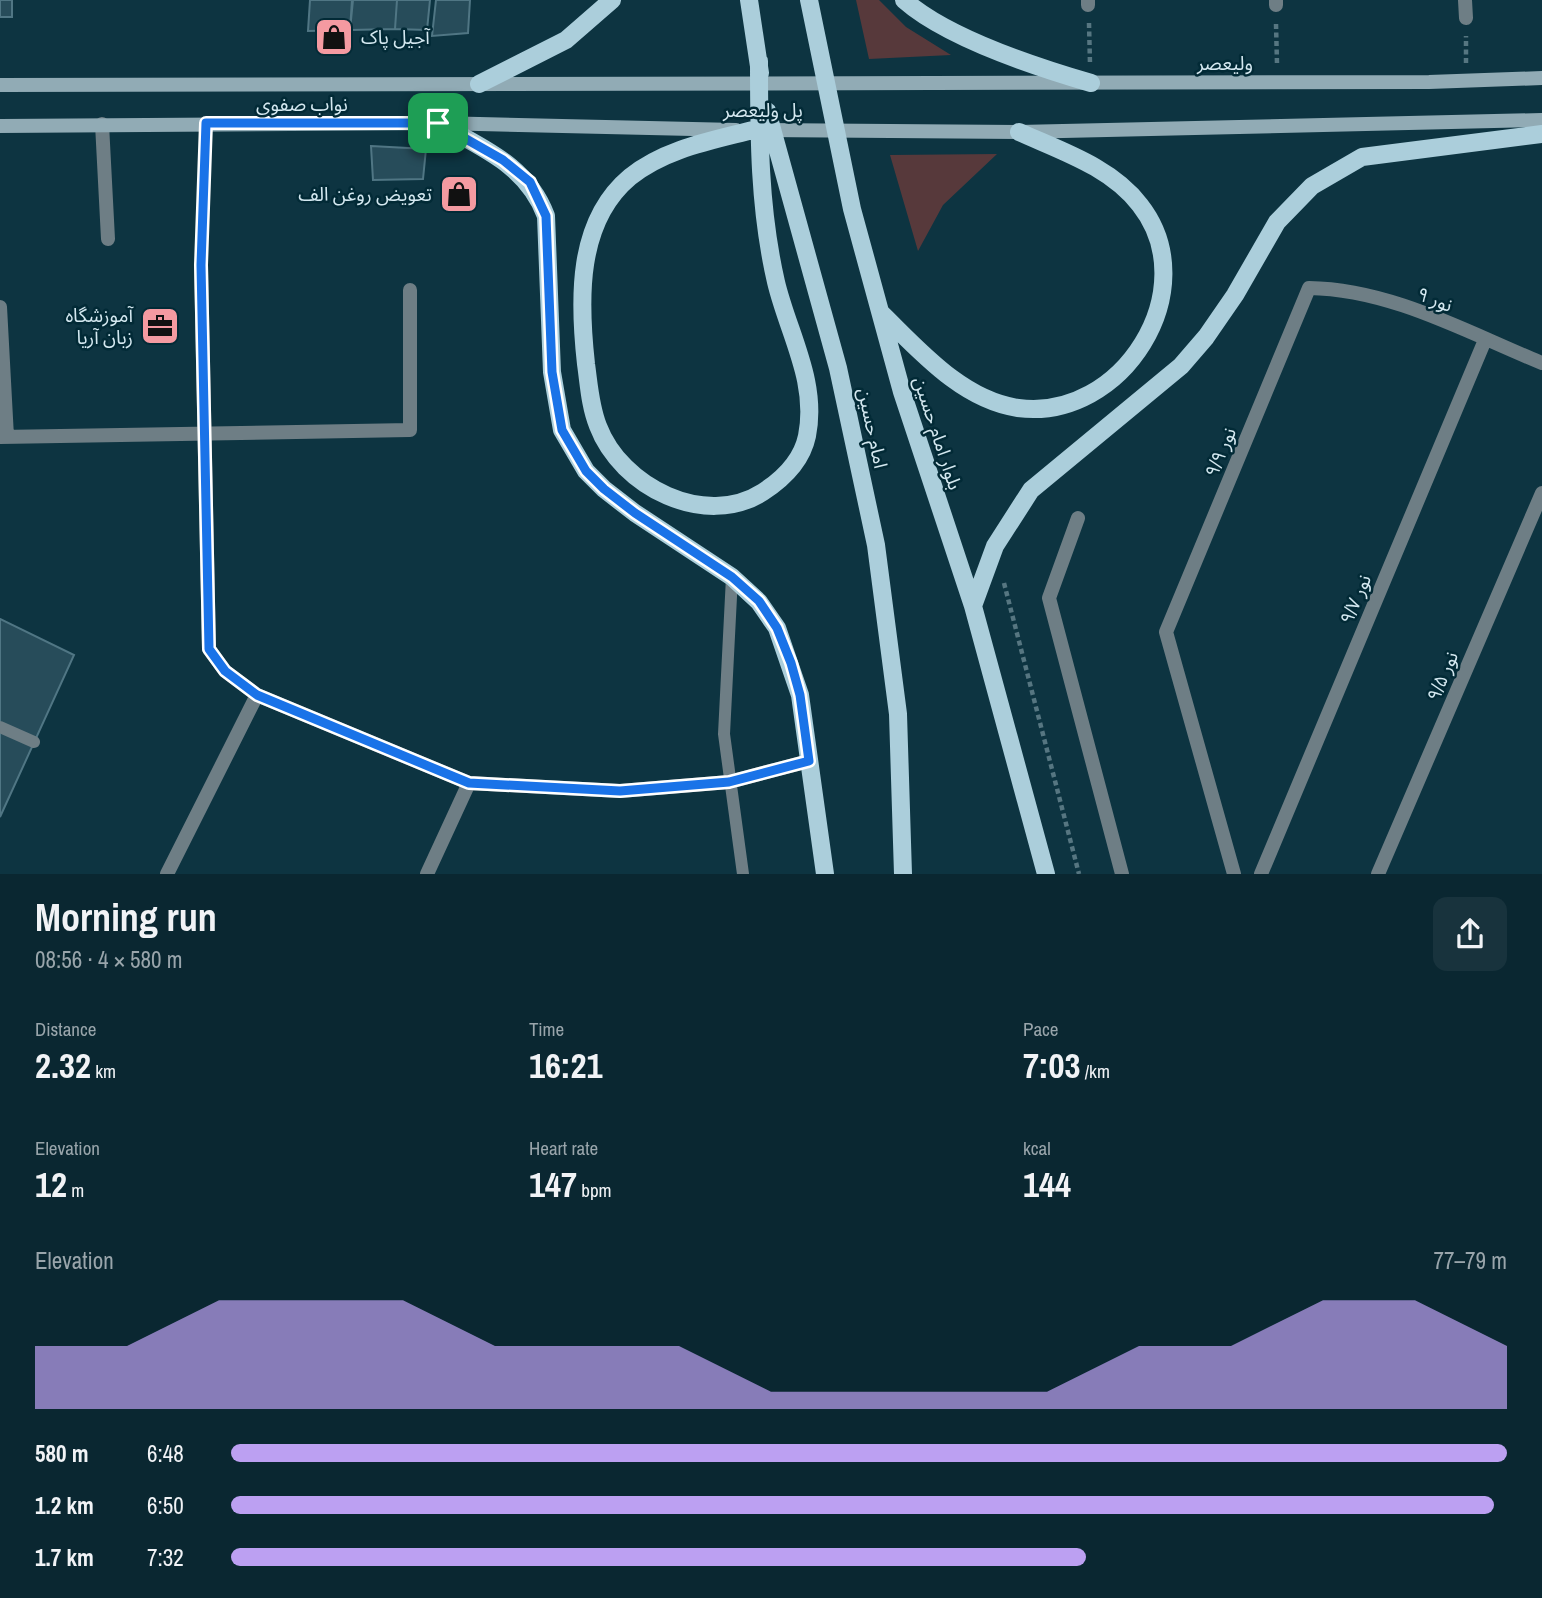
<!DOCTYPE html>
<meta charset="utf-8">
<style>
body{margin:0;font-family:"Archivo Narrow","Noto Sans Arabic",sans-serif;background:#18333d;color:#f1f3f6;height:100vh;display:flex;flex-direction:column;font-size:26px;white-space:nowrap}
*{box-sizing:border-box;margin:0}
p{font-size:23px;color:#99a5ab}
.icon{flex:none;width:38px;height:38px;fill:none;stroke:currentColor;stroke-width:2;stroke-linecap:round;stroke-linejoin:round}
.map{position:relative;height:874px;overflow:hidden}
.details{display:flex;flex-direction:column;background:#0a2731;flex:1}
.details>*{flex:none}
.pin{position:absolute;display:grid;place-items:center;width:60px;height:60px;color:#fff;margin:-30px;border-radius:14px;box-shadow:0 4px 10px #0006}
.round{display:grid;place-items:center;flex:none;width:74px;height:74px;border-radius:14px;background:#18333d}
.summary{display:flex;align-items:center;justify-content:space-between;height:119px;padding:0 35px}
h1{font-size:38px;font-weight:700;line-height:52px}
.stats{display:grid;grid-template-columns:repeat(3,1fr);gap:10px;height:119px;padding:7px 35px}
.stats div{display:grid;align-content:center}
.stats b{font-size:35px;font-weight:700}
.stats small{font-size:19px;font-weight:400}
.stats p{font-size:19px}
.chart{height:196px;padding:14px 35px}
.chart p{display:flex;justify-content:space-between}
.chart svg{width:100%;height:126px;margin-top:7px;fill:#bca0f2;opacity:.7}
ul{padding:0 35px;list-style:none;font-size:23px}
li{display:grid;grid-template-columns:112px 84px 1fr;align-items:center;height:52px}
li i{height:18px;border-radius:9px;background:#bca0f2}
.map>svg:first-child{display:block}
.green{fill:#57393b}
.building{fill:#274c5a;stroke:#507684;stroke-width:2}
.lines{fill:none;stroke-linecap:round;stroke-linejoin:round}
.path{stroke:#567681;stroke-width:4.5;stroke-dasharray:5 3.5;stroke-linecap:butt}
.service{stroke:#6e7e85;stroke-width:12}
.minor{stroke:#6e7e85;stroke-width:14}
.secondary{stroke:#91abb5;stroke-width:14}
.primary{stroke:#abcedb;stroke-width:18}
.route-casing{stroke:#fff;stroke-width:14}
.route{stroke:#1a73e8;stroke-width:9}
.labels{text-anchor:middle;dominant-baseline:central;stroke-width:5;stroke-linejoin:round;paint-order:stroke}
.poi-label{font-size:19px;fill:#d4e8f0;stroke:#022a36;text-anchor:end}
.street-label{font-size:19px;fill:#d4e8f0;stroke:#022a36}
</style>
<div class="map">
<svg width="1542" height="874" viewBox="0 0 1542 874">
<rect width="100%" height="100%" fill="#0d3441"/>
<path class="green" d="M856,0H879L906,27L951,55L869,59Z
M997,154L943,205L918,251L890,155Z"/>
<path class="building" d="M0,0H12V17H0Z
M310,0H352L350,30L308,31Z
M353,0H397L395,29L350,30Z
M397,0H430L427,30L395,29Z
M436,0H470L468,33L432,36Z
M371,146L426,149L423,179L373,180Z
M0,619L74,655L0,817Z"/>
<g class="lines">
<path class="path" d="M1089,23L1090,64
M1276,24L1277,64
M1466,63V36
M202,248L205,142
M1004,583L1079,874"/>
<path class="service" d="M732,577L724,734L743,874
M0,727L34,742"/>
<path class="minor" d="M1088,0V5
M1276,0V5
M1465,0L1466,18
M102,124L108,239
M201,265L209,649L225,671L257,695L469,783L620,791L729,782L809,761
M0,307L7,437
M0,437L410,430V290
M1078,518L1049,598L1122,874
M167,874L257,695
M427,874L469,783
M1234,874L1166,632L1309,288C1391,289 1468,333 1542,363
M1261,874L1485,340
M1378,874L1542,493"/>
<path class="secondary" d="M0,85L1429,82L1542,78
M0,126L438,123L736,130
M763,130L1019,132L1542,120"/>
<path class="primary" d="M749,0L760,73
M809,0L852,209L902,392L973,606L1046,874
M904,0C947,38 1036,67 1091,83
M479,84L566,40L612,0
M767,111L838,368L876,545L898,714L903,874
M438,123C482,148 527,165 546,216L552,372L562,430L586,471L604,489L635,513L732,577L759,602L777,628L800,695L825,874
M753,130C710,141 665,149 630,177C576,222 579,301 586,364C589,385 590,406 598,426C621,487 705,529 763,492C783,479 802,460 807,436C818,381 788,333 776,282C759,208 759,136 759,61
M881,313C919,350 962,400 1018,408C1122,422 1206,289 1140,205C1111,167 1061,151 1019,132
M973,606L995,546L1031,490L1181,366L1206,337L1235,295L1277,222L1312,186L1362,157L1542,134"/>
</g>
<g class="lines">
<defs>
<path id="route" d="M206,123H438L503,160L530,182L546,216L552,372L562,430L586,471L604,489L635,513L732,577L759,601L777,628L791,663L800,695L809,761L729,782L620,791L469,783L257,695L225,671L209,649L201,265Z"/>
</defs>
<use href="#route" class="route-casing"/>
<use href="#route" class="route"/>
</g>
<defs>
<symbol id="shop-square" viewBox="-11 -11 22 22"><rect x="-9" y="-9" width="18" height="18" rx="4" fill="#f49aa1" stroke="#022a36"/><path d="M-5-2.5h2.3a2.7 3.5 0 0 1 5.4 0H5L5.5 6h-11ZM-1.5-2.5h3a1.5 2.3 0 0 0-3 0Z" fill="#111"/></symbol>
<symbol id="office-square" viewBox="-11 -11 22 22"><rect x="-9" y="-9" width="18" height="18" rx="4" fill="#f49aa1" stroke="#022a36"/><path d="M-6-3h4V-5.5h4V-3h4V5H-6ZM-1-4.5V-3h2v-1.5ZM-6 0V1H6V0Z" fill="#111"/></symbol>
</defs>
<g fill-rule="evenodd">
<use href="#shop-square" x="312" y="15" width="44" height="44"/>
<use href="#shop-square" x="437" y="172" width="44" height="44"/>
<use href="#office-square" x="138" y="304" width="44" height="44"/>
</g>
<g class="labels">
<g class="poi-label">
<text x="361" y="37" text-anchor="start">آجیل پاک</text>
<text x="432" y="194">تعویض روغن الف</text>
<text x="133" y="315">آموزشگاه<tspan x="133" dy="22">زبان آریا</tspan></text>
</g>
<g class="street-label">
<text x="1225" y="63">ولیعصر</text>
<text x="302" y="104">نواب صفوی</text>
<text x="763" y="110">پل ولیعصر</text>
<text transform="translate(1435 299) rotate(22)">نور ۹</text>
<text transform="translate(873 428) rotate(78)">امام حسین</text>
<text transform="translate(938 433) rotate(72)">بلوار امام حسین</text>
<text transform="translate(1220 452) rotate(-67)">نور ۹/۹</text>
<text transform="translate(1355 599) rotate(-67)">نور ۹/۷</text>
<text transform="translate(1442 676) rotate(-67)">نور ۹/۵</text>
</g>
</g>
</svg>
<div class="pin" style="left:438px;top:123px;background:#1e9e55"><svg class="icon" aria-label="arrive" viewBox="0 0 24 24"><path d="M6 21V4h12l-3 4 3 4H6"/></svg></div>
</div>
<section class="details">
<div class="summary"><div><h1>Morning run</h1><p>08:56 · 4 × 580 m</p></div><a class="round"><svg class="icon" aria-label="share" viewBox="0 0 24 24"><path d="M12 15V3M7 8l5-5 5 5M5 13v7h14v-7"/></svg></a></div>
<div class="stats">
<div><p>Distance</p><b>2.32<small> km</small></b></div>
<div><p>Time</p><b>16:21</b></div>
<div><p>Pace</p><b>7:03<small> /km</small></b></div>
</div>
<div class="stats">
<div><p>Elevation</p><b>12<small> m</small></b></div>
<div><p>Heart rate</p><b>147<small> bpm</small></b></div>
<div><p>kcal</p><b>144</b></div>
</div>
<div class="chart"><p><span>Elevation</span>77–79 m</p>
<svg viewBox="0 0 160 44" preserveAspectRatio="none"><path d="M0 44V22L10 22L20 6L30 6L40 6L50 22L60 22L70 22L80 38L90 38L100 38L110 38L120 22L130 22L140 6L150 6L160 22V44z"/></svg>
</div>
<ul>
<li><b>580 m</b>6:48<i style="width:100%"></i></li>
<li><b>1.2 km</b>6:50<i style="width:99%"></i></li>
<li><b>1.7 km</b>7:32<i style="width:67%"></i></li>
</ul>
</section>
